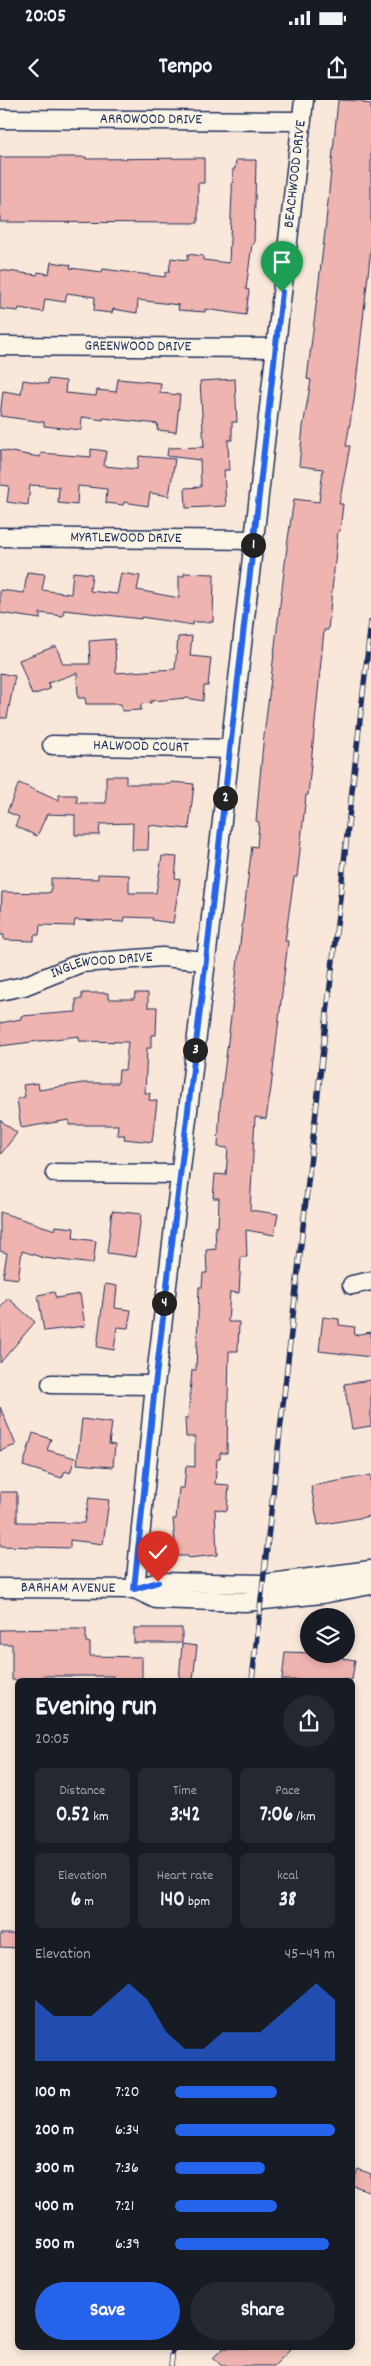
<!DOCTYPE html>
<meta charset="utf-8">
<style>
body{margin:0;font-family:Dekko,sans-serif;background:#242831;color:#f1f3f6;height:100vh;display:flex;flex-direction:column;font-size:19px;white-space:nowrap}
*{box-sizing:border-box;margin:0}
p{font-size:16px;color:#9ea1a6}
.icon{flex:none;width:28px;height:28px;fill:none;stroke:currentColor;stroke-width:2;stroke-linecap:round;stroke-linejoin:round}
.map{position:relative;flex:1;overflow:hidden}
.drawer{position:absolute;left:15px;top:1578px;width:340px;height:672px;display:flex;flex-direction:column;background:#171b24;border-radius:8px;box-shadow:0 2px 8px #0003}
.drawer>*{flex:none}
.fabs{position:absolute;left:300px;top:1508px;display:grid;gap:10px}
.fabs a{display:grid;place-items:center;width:55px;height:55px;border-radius:50%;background:#171b24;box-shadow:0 2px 8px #0003;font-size:25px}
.pin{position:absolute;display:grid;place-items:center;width:42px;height:42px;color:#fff;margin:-51px -21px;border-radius:50% 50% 50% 0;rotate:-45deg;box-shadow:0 0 5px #0007}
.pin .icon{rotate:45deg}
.km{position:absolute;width:25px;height:25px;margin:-12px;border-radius:50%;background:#222;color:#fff;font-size:14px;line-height:25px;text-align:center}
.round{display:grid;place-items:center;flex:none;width:52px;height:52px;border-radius:26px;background:#242831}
.head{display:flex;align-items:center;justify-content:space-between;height:85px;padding:0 20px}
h1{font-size:28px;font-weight:700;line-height:38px}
.metrics{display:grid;grid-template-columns:repeat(3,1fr);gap:8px;height:85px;padding:5px 20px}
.metrics div{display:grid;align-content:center;border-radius:8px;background:#242831;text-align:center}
.metrics b{font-size:21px;font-weight:700}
.metrics small{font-size:14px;font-weight:400}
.metrics p{font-size:14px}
.chart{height:140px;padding:10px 20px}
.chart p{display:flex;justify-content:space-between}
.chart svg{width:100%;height:90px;margin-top:5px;fill:#2563eb;opacity:.7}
.button{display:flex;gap:10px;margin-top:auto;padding:10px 20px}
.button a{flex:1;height:58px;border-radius:30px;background:#2563eb;color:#fff;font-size:20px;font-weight:700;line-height:58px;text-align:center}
.button a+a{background:#242831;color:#f1f3f6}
ul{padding:0 20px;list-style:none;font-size:16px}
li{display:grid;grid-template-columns:80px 60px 1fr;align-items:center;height:38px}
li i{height:12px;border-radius:6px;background:#2563eb}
.status{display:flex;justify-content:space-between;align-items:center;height:35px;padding:0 25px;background:#171b24;direction:ltr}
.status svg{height:14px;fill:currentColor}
header{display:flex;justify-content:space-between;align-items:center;height:65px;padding:0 20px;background:#171b24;font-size:22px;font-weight:700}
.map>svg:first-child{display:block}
.building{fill:#efb4b0;stroke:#1b2f5e}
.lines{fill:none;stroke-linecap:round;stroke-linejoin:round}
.minor-casing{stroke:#1b2f5e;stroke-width:21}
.minor{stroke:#fcf5e5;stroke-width:18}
.rail-casing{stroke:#1b2f5e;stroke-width:5.5}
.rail{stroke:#fcf5e5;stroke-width:4;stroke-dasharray:11;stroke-linecap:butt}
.route-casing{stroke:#fff;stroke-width:10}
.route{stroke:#2563eb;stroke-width:6}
.labels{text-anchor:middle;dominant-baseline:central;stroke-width:5;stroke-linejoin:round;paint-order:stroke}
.street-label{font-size:15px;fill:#1b2f5e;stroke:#fcf5e5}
</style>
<div class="status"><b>20:05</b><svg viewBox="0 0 49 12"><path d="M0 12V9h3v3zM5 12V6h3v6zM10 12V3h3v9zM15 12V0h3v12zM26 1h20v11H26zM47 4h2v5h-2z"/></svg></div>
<header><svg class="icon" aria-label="back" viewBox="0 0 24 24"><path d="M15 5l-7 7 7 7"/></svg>Tempo<svg class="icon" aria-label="share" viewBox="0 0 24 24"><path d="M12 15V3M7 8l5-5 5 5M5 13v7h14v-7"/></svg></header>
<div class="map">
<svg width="371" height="2266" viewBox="0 0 371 2266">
<rect width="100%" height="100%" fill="#f9e8da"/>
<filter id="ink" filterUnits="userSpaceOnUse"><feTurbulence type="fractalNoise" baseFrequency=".02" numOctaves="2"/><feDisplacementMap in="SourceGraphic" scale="10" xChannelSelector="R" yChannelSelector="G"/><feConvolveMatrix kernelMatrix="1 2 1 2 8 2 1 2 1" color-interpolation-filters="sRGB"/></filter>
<g filter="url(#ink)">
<path class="building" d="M338,0L364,1L363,3L371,4V148L354,300L346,346H350L339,404H343L340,431H338L328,530H324L308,695H306L297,777H294L285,841H288L271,988L266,1019L255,1017L250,1110L278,1114L274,1135L246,1130L247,1157H241L239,1193L230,1192L228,1222H239L238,1251H229L227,1353H220V1359H217L215,1384L229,1385L227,1411L215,1409L217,1455L188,1458V1456H176L173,1419H176L179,1388H184L186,1366L195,1367V1337H186L185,1318H188L192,1270H196L199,1187H202L203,1173H207L206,1150L216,1149L215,1127H218L219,1098H213L215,1074L226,1075L228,1048L218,1047L220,1006L252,746L257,747L259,722L256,721L263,644L288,439L294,399L319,402L323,369L299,366L303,327L311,280L307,279L325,132Z
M0,57H86V59L204,58V83H198V123L0,122Z
M236,60H256L254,144H252L246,189L249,190L246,215L205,209V212L178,210L179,205L138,200L137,213L113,209L112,213L94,211L95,197L67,193L65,202L45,199L43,212L19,208L18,211L0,209V170L37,175L38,172L49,174L51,162L71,165L70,168L102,172L103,169L165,177L166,172H169L171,158L188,160V154L203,156V160L229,163L233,69H235Z
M48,279L66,281L65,293L96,296L97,290L116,292L118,279L161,283L160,293L180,295L176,332L157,330L158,324L103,318V320L82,317L81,330L44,326V322L0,316L3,291L21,294L23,280L48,284Z
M235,279L237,322H232V340H228L229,370H224L226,406L186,408L185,388L201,387L200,360L167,356L168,348L204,347L200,281Z
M91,349L106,351L104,366L137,369L139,356L175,359L169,396L150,393L148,406L124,402L123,405L106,403L107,389L78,386L77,405L58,403L59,387L30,385L28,405L7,402L9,386L0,385V350L40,357L41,353L91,357Z
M27,472L45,474L42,490L71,494L73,472L92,474L90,491L117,494L121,473L140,476L137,490L179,498V476H184V473L214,474L213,522H193V525L141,517V519L64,510L63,516L40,513V519L0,513V490L24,493Z
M192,536L190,556L211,558L208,586H204L203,601L187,598L151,601V603L141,604V610L122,611L121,604H86L85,598H78L77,573L48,583L50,589L32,595L19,560L56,546L63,564H90L89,541L115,539L116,573L175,569L178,537Z
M0,573L15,576L7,618H0Z
M106,676H126V684H171V682L194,684L189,729L149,725L148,750H132L133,723L100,724L99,735H75V715L47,714L37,736L15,726L19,717L7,712L19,683L59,701V695H77V703H106Z
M162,756L177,757L175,778L180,779L173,823L152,820L153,818L125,817L124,822L75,820L74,826L40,825L39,835H34V841L4,840V835H0L2,792L46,793L51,792V778L98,779V774L129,775V793H156Z
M82,893H108V899H134L135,893H148V907H157L156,935H151V948H147L145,993H150L149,1000L157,1001L152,1042L124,1039L125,1035H117L118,1025H69V1020L21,1028L17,999L25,997L23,985L38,983L39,990L83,983H118L119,970H125L128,942L79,941V936L0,946V923L21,919V916L76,912V899H82Z
M0,1020L17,1033L0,1055Z
M112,1111L141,1114L136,1157L107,1153Z
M0,1112L55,1130L56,1126L74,1128L73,1138L96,1141L93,1164L44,1158L22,1151L18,1179L3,1177L7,1153L0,1151Z
M105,1184L117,1186L115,1208L131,1210L128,1228L117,1227L114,1250L97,1247Z
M54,1192L56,1198L80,1194L85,1226L44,1231L38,1195Z
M8,1198L35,1222L0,1263V1208Z
M323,1217L339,1219V1225L355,1227L354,1235L371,1232V1257L319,1251Z
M371,1280V1326L352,1329L344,1284Z
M0,1307L16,1345L0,1351Z
M82,1319L112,1323L109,1344L115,1345L113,1367L77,1364Z
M33,1333L51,1339L47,1350L75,1358L70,1373L65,1371L62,1378L23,1366Z
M371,1375V1416L318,1425L311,1386Z
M0,1392H17V1422L84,1423L89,1398L109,1400L103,1444L70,1440V1448L0,1446Z
M134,1528H182V1543H134Z
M71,1529H86V1542L90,1543V1556L142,1557V1580H113V1576H42V1580H12V1544H0V1530Z
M182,1544L197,1546L193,1580H179Z
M285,1552L343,1554L342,1558L355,1560L352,1580H282Z
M0,1834H18V1848L0,1847Z
M358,2069L371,2074V2092L352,2085Z
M223,2248H292L274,2266H222L213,2258Z"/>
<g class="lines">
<defs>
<g id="minor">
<path id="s1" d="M0,19L302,21"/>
<path id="s2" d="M0,246L276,248"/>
<path id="s3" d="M0,437L254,440"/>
<path id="s4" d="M52,645L230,649"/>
<path id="s5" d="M0,891L24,886L81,863L162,857L206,861"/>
<path d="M55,1073L179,1074"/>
<path d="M352,1185L371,1181"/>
<path d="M51,1284L155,1285"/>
<path id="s6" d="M0,1488L135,1489L158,1482L263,1484L371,1470"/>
<path id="s7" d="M135,1489L155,1285L206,861L304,0"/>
<path d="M135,1489L156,1499L245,1502L322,1494L371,1485"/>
</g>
</defs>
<use href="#minor" class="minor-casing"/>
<use href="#minor" class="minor"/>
<defs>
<path id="rail" d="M252,1580L371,522
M171,2266L173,2248"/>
</defs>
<use href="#rail" class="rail-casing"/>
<use href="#rail" class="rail"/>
</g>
</g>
<g class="lines" filter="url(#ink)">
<defs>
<path id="route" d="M158,1482L134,1489L155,1285L206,860L282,192"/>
</defs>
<use href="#route" class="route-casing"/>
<use href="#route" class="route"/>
</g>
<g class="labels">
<g class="street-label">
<text stroke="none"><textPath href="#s1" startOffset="151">ARROWOOD DRIVE</textPath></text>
<text stroke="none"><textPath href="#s7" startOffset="1424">BEACHWOOD DRIVE</textPath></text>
<text stroke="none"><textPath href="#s2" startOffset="138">GREENWOOD DRIVE</textPath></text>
<text stroke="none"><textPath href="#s3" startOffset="126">MYRTLEWOOD DRIVE</textPath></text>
<text stroke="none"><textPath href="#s4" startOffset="89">HALWOOD COURT</textPath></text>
<text stroke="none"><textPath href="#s5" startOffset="106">INGLEWOOD DRIVE</textPath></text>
<text stroke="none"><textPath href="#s6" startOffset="68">BARHAM AVENUE</textPath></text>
</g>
</g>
</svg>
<div class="fabs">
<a><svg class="icon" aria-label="layers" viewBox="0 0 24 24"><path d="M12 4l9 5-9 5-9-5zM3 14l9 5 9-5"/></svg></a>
</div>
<div class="pin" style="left:282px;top:192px;background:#1e9e55"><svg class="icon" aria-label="arrive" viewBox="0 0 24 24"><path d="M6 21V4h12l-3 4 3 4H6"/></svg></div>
<div class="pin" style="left:158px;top:1482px;background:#d93025"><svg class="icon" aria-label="check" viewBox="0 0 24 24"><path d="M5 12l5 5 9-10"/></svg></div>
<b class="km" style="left:253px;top:445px">1</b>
<b class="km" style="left:225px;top:698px">2</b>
<b class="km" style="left:195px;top:950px">3</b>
<b class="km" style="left:164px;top:1203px">4</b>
<section class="drawer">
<div class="head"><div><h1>Evening run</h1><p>20:05</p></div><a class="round"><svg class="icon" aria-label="share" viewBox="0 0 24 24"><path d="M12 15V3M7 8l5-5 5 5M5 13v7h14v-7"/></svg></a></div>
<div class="metrics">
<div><p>Distance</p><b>0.52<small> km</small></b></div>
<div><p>Time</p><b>3:42</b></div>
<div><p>Pace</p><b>7:06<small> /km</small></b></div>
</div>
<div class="metrics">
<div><p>Elevation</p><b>6<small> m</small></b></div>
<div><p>Heart rate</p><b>140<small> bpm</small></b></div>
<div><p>kcal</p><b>38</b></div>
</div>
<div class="chart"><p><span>Elevation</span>45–49 m</p>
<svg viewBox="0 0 160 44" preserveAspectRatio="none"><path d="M0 44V14L10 22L20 22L30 22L40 14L50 6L60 14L70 30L80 38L90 38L100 30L110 30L120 30L130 22L140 14L150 6L160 14V44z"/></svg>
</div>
<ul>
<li><b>100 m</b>7:20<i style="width:64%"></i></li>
<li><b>200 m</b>6:34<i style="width:100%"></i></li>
<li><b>300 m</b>7:36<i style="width:56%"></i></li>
<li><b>400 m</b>7:21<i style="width:64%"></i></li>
<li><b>500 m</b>6:39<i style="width:96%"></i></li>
</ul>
<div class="button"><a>Save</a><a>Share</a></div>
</section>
</div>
